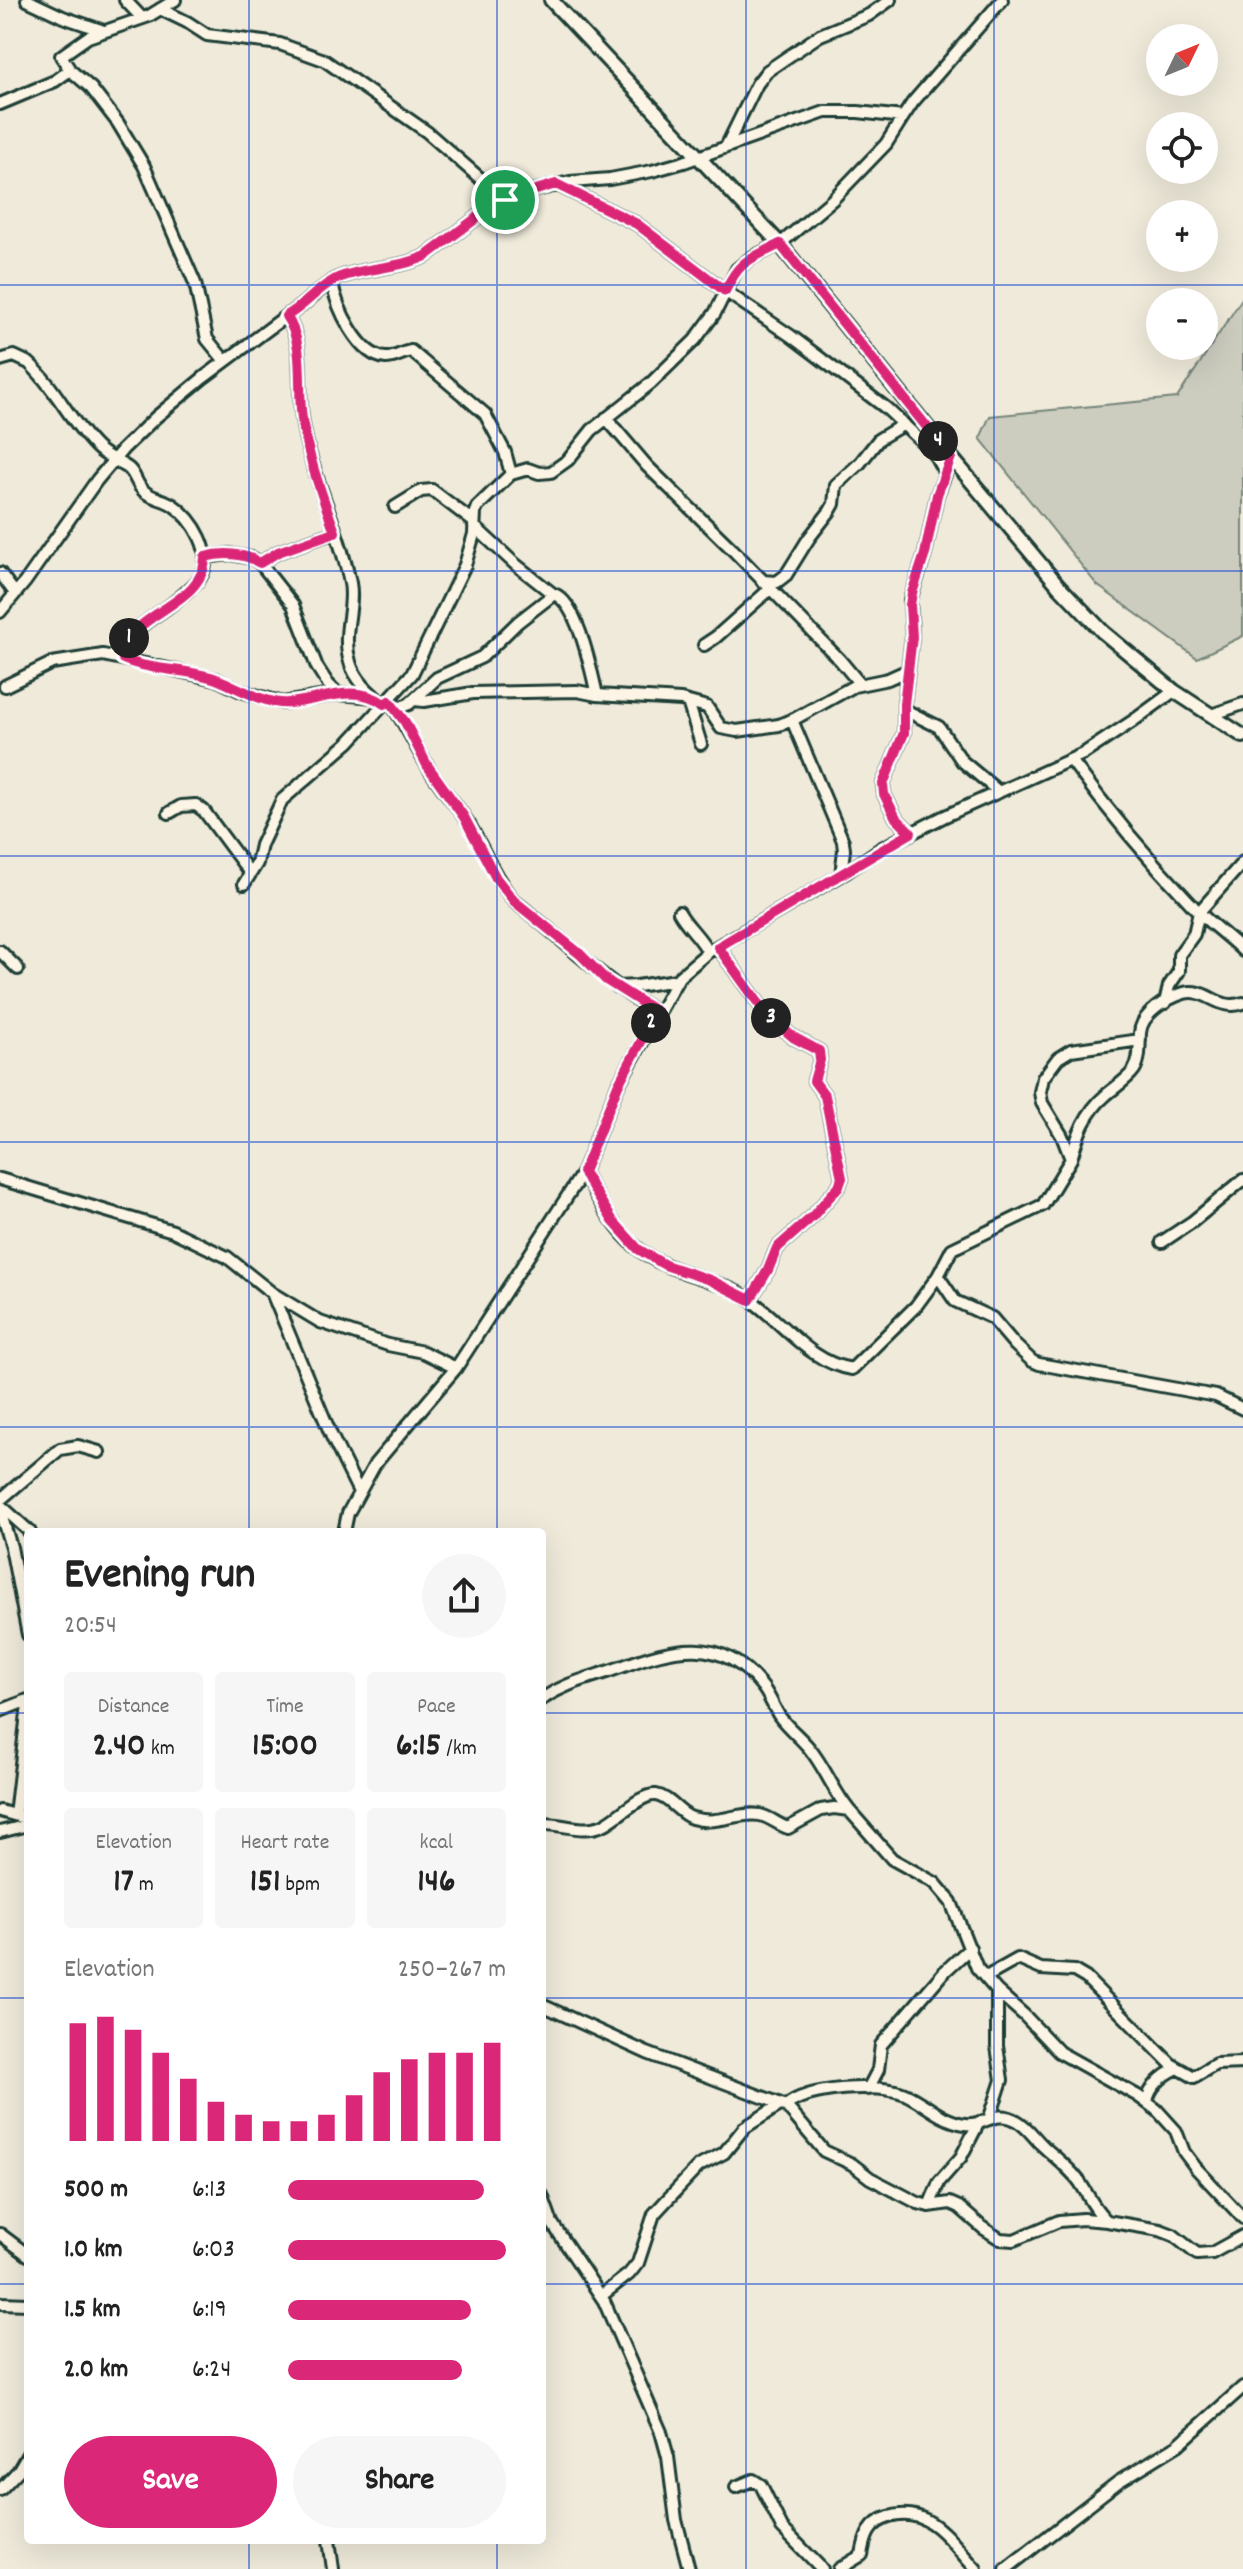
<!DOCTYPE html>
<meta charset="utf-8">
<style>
body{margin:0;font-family:Dekko,sans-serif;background:#f6f6f6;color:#222;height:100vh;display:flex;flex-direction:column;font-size:30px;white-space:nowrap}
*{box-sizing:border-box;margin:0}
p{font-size:26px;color:#767676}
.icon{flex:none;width:44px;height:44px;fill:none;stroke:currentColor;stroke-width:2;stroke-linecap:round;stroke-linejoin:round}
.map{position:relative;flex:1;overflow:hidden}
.sheet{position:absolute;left:24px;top:1528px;width:522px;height:1016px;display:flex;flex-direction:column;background:#fff;border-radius:8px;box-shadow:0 8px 32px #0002}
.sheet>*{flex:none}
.needle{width:52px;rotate:47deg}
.buttons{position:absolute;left:1146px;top:24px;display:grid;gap:16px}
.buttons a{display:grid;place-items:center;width:72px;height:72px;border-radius:50%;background:#fff;box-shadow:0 8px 32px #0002;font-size:40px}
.pin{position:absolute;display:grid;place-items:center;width:68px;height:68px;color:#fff;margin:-34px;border:4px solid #fff;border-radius:50%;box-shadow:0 2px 8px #0007}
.km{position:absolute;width:40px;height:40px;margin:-20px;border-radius:50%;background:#222;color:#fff;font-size:22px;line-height:40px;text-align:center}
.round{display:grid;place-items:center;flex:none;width:84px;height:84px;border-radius:42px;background:#f6f6f6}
.head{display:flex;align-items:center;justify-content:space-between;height:136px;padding:0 40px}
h1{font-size:44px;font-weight:700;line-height:60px}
.stats{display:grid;grid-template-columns:repeat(3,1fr);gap:12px;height:136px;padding:8px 40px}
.stats div{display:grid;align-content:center;border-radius:8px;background:#f6f6f6;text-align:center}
.stats b{font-size:34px;font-weight:700}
.stats small{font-size:22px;font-weight:400}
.stats p{font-size:22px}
.chart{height:224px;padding:16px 40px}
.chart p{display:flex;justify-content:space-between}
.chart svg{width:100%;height:144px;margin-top:8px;stroke:#db2777;stroke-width:6}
.cta{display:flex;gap:16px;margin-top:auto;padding:16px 40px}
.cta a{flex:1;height:92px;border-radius:48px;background:#db2777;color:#fff;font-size:32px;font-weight:700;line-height:92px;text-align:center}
.cta a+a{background:#f6f6f6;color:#222}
ul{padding:0 40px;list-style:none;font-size:26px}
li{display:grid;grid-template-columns:128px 96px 1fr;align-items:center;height:60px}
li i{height:20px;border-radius:10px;background:#db2777}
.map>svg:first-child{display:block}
.green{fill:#cccdbf;stroke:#76857a;stroke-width:2}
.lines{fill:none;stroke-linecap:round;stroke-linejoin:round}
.minor-casing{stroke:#1f3d34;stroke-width:16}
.major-casing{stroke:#1f3d34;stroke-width:18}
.minor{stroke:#fcf5e5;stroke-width:10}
.major{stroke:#fcf5e5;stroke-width:12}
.route-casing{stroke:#fff;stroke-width:16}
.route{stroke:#db2777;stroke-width:10}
.grid{fill:none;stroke:#1d4ed8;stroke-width:2;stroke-opacity:0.55}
</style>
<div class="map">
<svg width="1243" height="2569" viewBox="0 0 1243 2569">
<rect width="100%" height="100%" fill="#efeada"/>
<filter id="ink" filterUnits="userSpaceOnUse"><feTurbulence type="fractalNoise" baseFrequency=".0125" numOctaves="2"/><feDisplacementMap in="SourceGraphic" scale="16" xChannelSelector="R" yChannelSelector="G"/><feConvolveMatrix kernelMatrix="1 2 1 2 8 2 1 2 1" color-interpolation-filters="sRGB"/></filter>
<g filter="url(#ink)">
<path class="green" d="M1243,297V636L1197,658L1097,585L980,438L990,416L1177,398Z"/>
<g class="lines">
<defs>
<path id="minor" d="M27,0L63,17L101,30
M125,0L142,18
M175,0L149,16L88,37L61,56L70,70L91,88L118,123L144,166L195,283L207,339L225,361
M160,9L187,22L207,35L280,44L324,60L427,132L505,200
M0,104L55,81L70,70
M726,147L757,84L767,71L820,35L869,15L890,0
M558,185L637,224L725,291L791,336L886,408L933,452L945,473
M332,282C336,306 358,356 386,358C395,358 403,352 411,351L485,414L505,452L511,474
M286,316C306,344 297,385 302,418C310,475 339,526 350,583C355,608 341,633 350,662C355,680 369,692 384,704
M0,360L14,356L29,363C56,388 71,423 97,448C106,457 118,461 128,468C136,474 136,486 145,492C154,499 164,499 173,505C193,519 216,553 200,578C194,586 185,593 178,599C158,617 123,629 123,659
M606,418L647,466L734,551L840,660L860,684
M395,507L421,491L432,490L474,522
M474,526L515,564L553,594
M205,557L230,554L252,558L260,563L293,605L317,667L328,684L338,694
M260,563L278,552L335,532
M0,573L14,592
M762,581L777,582L786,575L809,538L830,511L834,504L836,485L860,463L879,439L904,424
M0,612L25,582L97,480L123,449L156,417L203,378L286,316C305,306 319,287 338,278C366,267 398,269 426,256L494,205L532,191L570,182L610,179L652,171L684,162L825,112H858L903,117L913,102L1002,0
M704,645L716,637L770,589
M5,686L52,663L103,655L216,679L241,691L283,703L338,694L375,697
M414,700L424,701L473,693L577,691L597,695L681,700L707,707L721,728L737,731L779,725L796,718L854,686L888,679L908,670
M389,701C404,721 414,743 427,765C439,786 457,804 470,826C485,852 494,877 514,901C563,938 603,982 657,1012
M688,702L701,744
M395,709L409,704L437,678L482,657L518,622L554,594C578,603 591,670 597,695
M905,710L939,727L962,761L999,792
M1211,715L1243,704
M792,720L843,841L844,850L841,875
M1071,760C1108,811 1149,860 1193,906C1208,923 1227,935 1243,951
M169,813L181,806L196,805L204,811L250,873
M911,833L896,818L884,794L883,784L904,733V704L912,637L910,600L925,554L937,495L948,467
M244,884L257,863L261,845L282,800L348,743L412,674L465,565L474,534L475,512L477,507L511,474L528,469L539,473L551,472L568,460L592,430L651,383L695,340L715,313L737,269L751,258L780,244L832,200L886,144L903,117
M679,912C687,927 701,937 708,952
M718,947L767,1015L793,1037L819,1051L820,1060L814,1081L825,1096L842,1178L839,1186L812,1217L777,1248L768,1270L750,1300
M0,951L18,969
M617,987L637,986L676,980
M1165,1003L1169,986L1179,971V955L1194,934L1199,912L1243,862
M1071,1159C1078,1134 1085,1113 1106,1095C1115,1087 1127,1080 1134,1070C1141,1059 1139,1045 1140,1033C1141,1014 1167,998 1184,993C1207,987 1218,1012 1243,1003
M583,1172C598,1197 612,1227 636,1247C669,1275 716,1276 752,1301C784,1324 811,1363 852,1369L916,1306L938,1276L952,1249L1043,1205L1071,1159L1062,1136L1042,1103L1040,1092L1043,1078L1058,1058L1071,1050L1140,1040
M0,1179L173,1231L227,1257L272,1293L320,1322L388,1345L423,1352L456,1368
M1162,1242L1192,1222L1243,1180
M938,1276L955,1301L992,1318L1015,1345L1032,1361L1039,1364L1216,1396L1243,1409
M272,1293L332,1437L359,1492
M0,1500L60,1449L78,1446L99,1452
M0,1505L30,1532
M0,1511L11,1547L28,1635
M344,1532L348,1513L375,1464L456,1368L583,1172L618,1085L679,977L708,952L848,871L880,849L943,817L1083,754L1133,721L1174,691
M542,1699C569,1681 592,1678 621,1667C673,1647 721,1635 761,1685C769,1694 773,1707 780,1717C788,1728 800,1737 809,1748C825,1767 833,1791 849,1810
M0,1711L28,1700
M0,1811L28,1819
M15,1815L28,1705
M542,1824C562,1823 582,1834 603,1825C617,1819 641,1793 656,1795C670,1797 679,1814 692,1818C719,1826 738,1811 760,1815C770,1817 778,1825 788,1828L821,1810L834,1808L849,1810L892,1859L935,1883L951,1902L977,1968L997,1991L1024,2015L1059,2052L1138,2096L1157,2110L1176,2131L1184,2152L1196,2168L1243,2218
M0,1832L28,1825
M986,1977L1018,1959L1041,1969L1074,1971L1086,1978L1171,2064L1194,2077L1216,2064L1243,2063
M542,2005L647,2053L786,2106L824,2151L852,2164L870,2178L918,2203L929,2206L950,2203L959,2207L983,2228L1000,2239L1014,2240L1059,2221L1083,2219L1107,2221
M868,2089L878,2070L881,2045L943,1973L970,1948
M1147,2102C1149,2087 1163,2075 1176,2069
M990,2117L1002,2080L997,2046V1991
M542,2195L552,2223L604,2301L661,2432L668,2457L676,2520L689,2569
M929,2206L939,2182L961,2157L979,2122
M0,2234L28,2255
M601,2296L629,2274L638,2263L654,2214L666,2201L699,2166L724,2153L744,2128L780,2105L786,2106C807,2087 879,2083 905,2094C925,2103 941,2121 965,2124C984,2127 995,2108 1017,2121C1028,2127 1035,2139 1044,2147C1056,2158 1068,2167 1079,2181C1088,2194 1094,2210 1107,2221L1160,2230L1173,2235L1197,2254L1212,2253L1243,2236
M0,2303L28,2304
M736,2487L753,2480L761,2485L782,2528L822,2569
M0,2490L18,2471L28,2454
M329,2540L333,2569
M839,2569L862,2555C865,2537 869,2523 889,2517C931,2505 951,2543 976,2569
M1006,2569L1118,2482L1178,2445L1243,2387"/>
<path id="major" d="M551,0L780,244L951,457L1058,585L1103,632L1174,691L1243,736"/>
</defs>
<use href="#minor" class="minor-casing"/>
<use href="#major" class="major-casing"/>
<use href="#minor" class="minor"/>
<use href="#major" class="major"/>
</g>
</g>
<g class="lines" filter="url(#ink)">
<defs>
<path id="route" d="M556,184L637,224L725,291C741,258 750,260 780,244L951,457L937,495L925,554L912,593L910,605L912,637L904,704V733L883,784L884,794L896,818L911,833L718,947L767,1015L793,1037L819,1051L820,1060L814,1081L825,1096L842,1178L839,1186L812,1217L777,1248L768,1270L750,1300L710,1280L665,1265L638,1249L613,1221L583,1172L618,1085L657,1012L606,980L580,954L514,901L496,878L464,817L427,765L405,722L389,701L384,704C356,682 319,701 289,703C267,705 239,688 219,680C189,668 153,672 123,659C122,613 205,607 205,557C223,552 244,553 260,563L278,552L335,532C322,495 308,458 302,419C297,386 306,344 286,316C305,306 319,286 338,278C366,267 398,269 426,256L494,205L509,198Z"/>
</defs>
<use href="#route" class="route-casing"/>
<use href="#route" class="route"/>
</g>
<path class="grid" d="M249,0V1532M497,0V1532M746,0V2569M994,0V2569M0,285H1243M0,571H1243M0,856H1243M0,1142H1243M0,1427H1243M0,1713H28M542,1713H1243M0,1998H28M542,1998H1243M0,2284H28M542,2284H1243M249,2540V2569M497,2540V2569"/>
</svg>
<div class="buttons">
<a><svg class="needle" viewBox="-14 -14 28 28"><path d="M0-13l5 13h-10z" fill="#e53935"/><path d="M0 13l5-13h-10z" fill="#767676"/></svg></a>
<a><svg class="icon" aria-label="locate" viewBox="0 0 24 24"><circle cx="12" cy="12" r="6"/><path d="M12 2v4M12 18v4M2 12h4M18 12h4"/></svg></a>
<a>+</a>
<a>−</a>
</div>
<div class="pin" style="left:505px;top:200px;background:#1e9e55"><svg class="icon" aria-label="arrive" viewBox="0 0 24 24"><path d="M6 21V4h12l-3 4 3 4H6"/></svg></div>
<b class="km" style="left:129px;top:638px">1</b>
<b class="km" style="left:651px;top:1023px">2</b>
<b class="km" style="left:771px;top:1018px">3</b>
<b class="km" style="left:938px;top:441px">4</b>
<section class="sheet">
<div class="head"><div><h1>Evening run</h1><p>20:54</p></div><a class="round"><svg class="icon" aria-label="share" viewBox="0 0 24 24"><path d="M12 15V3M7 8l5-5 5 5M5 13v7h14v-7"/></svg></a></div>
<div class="stats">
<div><p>Distance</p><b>2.40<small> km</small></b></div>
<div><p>Time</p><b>15:00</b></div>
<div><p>Pace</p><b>6:15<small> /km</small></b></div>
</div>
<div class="stats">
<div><p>Elevation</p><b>17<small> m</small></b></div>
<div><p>Heart rate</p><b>151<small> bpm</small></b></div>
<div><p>kcal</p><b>146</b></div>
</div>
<div class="chart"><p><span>Elevation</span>250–267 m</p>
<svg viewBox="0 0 160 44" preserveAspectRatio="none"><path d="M5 44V8M15 44V6M25 44V10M35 44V17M45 44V25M55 44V32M65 44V36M75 44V38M85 44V38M95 44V36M105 44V30M115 44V23M125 44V19M135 44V17M145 44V17M155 44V14"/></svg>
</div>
<ul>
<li><b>500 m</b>6:13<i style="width:90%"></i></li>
<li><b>1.0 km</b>6:03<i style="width:100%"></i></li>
<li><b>1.5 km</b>6:19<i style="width:84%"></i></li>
<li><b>2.0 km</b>6:24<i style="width:80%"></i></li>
</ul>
<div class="cta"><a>Save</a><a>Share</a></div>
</section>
</div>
